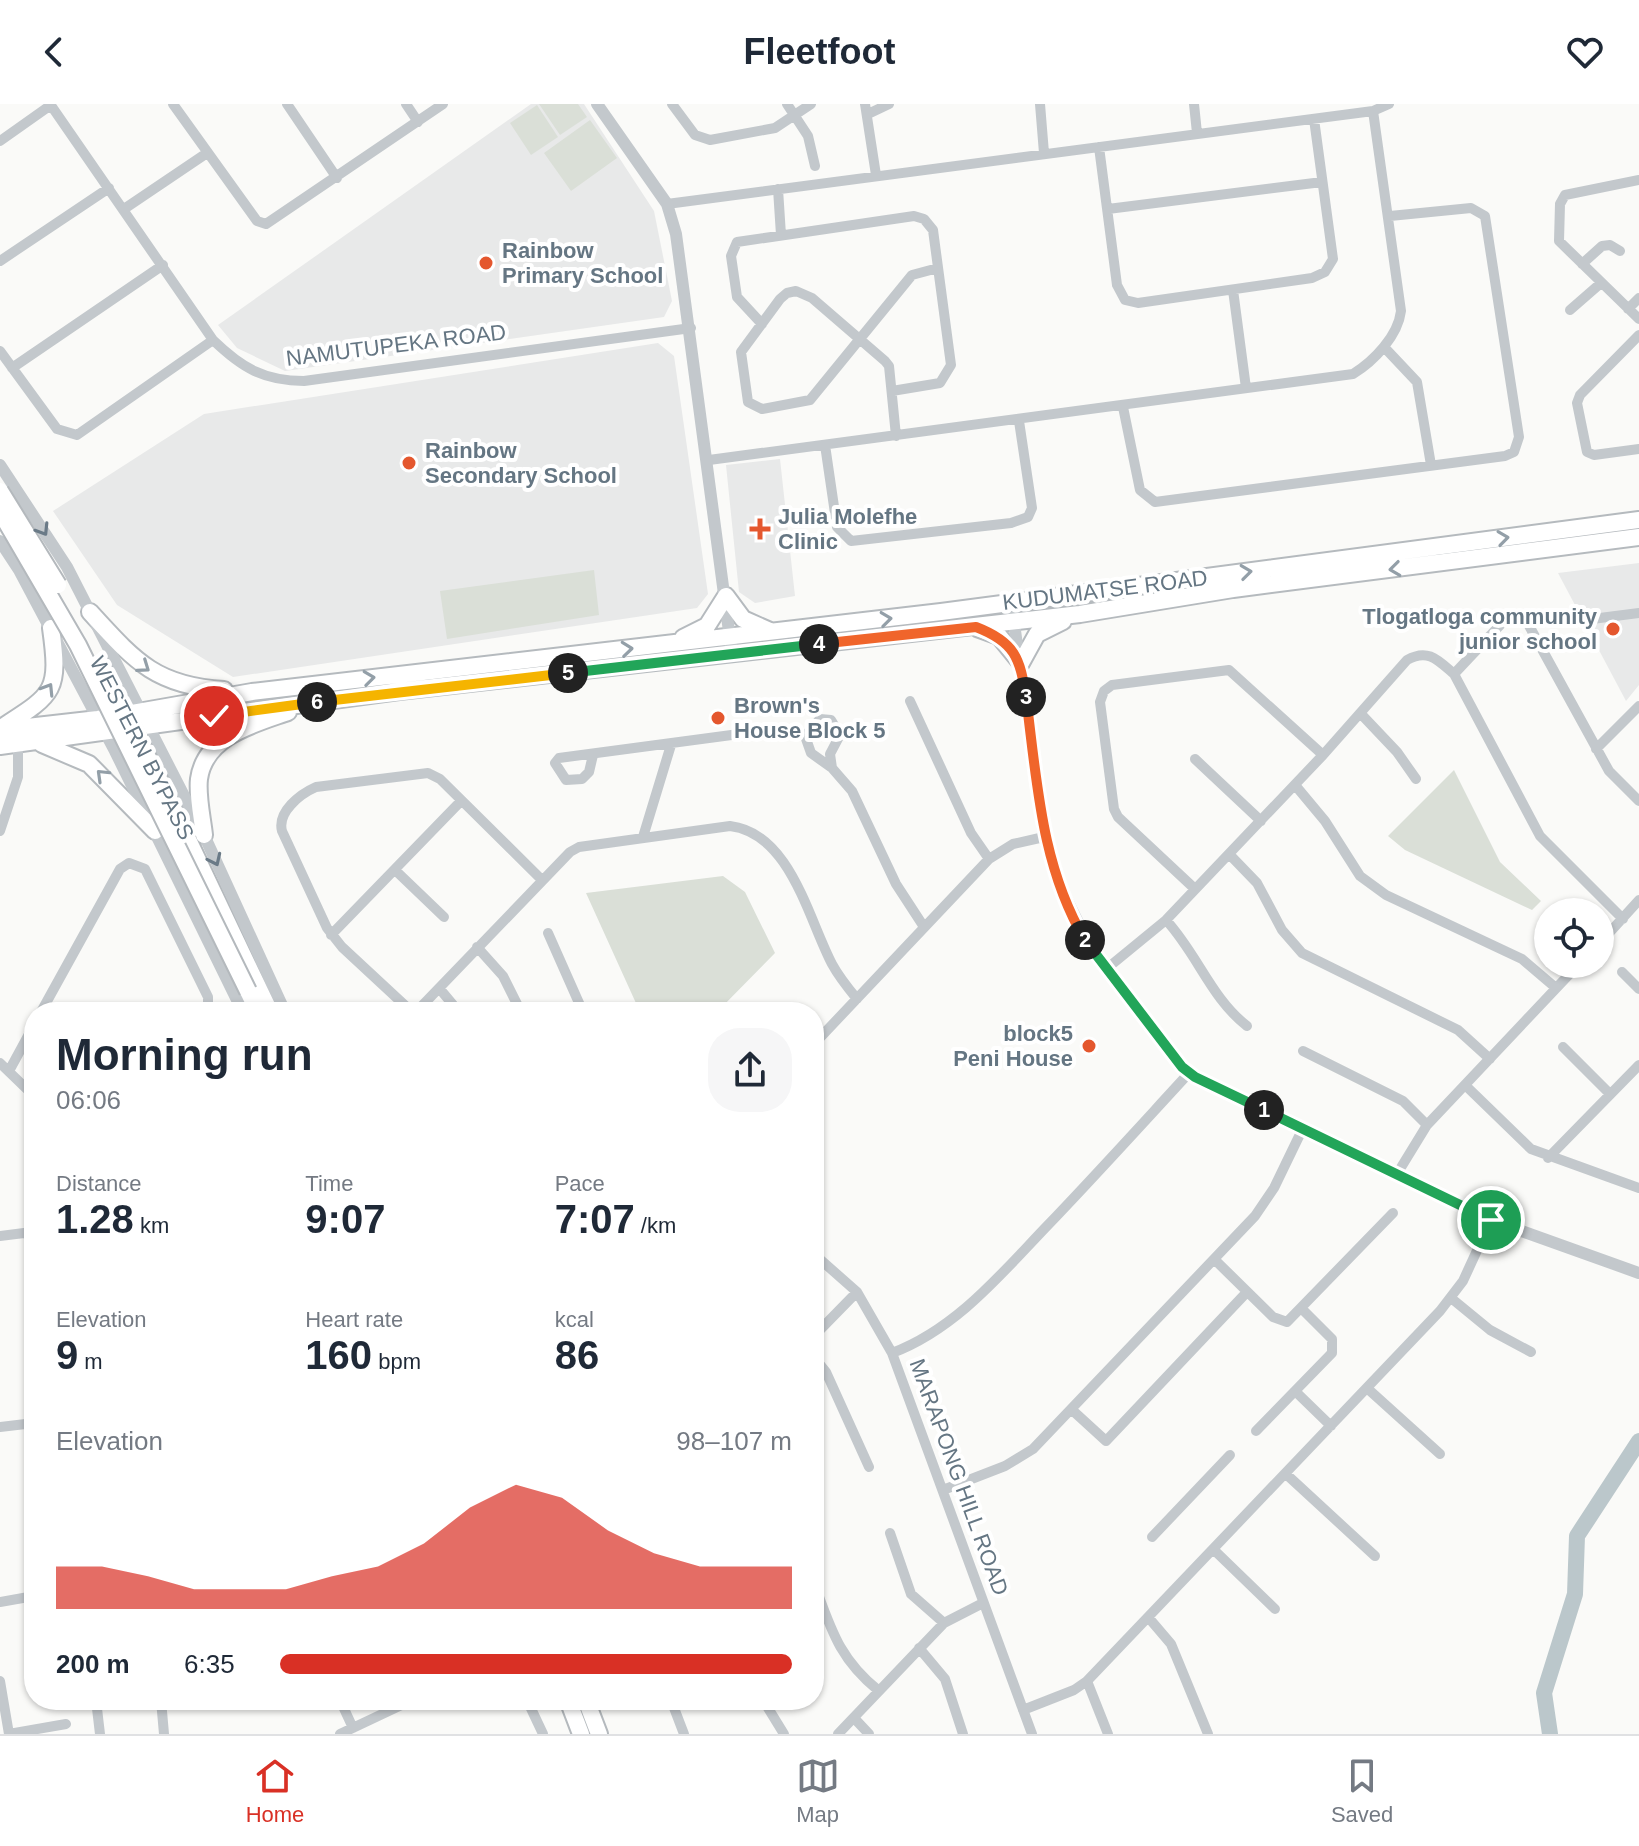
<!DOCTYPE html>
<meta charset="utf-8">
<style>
body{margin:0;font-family:Arial,sans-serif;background:#f6f6f7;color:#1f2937;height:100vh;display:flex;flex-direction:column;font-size:30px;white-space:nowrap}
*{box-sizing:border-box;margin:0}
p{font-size:26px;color:#747a83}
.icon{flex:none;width:44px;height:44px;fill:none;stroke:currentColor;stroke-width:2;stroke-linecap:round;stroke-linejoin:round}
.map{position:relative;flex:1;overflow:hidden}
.drawer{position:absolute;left:24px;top:898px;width:800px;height:708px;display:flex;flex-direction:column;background:#fff;border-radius:32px;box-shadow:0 2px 6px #0004}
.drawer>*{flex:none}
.controls{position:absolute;left:1534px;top:794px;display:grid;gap:16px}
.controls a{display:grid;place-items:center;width:80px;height:80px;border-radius:50%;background:#fff;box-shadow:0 2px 6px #0004;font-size:40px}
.pin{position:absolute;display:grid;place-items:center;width:68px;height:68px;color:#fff;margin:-34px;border:4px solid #fff;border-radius:50%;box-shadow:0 2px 8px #0007}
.km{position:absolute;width:40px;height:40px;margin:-20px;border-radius:50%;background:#222;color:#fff;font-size:22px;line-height:40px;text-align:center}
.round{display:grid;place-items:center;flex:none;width:84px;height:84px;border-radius:32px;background:#f6f6f7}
.headline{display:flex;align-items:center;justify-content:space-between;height:136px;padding:0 32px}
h1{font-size:44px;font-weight:600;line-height:60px}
.stats{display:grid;grid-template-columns:repeat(3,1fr);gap:12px;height:136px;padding:8px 32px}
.stats div{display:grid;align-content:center}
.stats b{font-size:40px;font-weight:600}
.stats small{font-size:22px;font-weight:400}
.stats p{font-size:22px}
.chart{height:224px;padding:16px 32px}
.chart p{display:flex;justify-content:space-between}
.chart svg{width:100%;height:144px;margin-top:8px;fill:#d93025;opacity:.7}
ul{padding:0 32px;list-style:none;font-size:26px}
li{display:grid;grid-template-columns:128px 96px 1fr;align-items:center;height:60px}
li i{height:20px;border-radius:10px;background:#d93025}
header{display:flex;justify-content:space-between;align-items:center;height:104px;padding:0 32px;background:#fff;font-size:36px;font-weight:600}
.dock{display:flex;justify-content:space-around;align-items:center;height:112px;border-top:2px solid #e0e1e3;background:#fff;font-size:22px;color:#747a83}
.dock a{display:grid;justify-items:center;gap:4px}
.dock .selected{color:#d93025}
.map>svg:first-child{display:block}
.built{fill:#e8e9e9}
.green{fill:#dadfd7}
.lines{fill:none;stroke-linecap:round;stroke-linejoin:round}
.river{stroke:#bbc7cb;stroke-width:16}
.primary-casing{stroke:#b5babe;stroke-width:20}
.trunk-casing{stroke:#b4b9bd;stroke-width:20}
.minor{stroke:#c3c8cc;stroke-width:10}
.tertiary{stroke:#c3c8cc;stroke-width:12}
.primary{stroke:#fff;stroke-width:16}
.trunk{stroke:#fff;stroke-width:16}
.trunk-bridge-casing{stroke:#b4b9bd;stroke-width:20;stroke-linecap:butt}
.trunk-bridge{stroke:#fff;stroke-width:16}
.oneway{stroke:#6a7a87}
.oneway2{stroke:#939fa8}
.split-1-casing{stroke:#fff;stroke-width:16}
.split-2-casing{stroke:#fff;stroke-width:16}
.split-3-casing{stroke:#fff;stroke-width:16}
.split-4-casing{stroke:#fff;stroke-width:16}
.split-5-casing{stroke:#fff;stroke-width:16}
.split-6-casing{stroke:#fff;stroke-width:16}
.split-7-casing{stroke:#fff;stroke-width:16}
.split-1{stroke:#22a559;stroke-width:10}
.split-2{stroke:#22a559;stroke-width:10}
.split-3{stroke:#f0652b;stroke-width:10}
.split-4{stroke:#f0652b;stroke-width:10}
.split-5{stroke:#22a559;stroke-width:10}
.split-6{stroke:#f5b400;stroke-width:10}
.split-7{stroke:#f5b400;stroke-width:10}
.poi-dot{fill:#e4572e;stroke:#fff;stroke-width:3}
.labels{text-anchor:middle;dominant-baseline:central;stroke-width:8;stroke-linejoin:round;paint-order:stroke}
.poi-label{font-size:22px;font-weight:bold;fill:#657683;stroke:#fff;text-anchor:start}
.street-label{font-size:22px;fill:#657683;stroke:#fff}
</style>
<header><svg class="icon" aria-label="back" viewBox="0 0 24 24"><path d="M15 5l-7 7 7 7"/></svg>Fleetfoot<svg class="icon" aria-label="heart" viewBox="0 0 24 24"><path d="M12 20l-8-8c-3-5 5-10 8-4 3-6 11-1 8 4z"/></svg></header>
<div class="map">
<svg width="1639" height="1630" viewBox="0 0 1639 1630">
<rect width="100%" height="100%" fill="#fafaf8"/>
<path class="built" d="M531,0H584L654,107L672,197L664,213L285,267L237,244L218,221Z
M658,239L674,252L708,490L697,504L233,573L117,501L53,407L204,310Z
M780,355L795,492L755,499L739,488L726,361Z
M1639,459V581L1626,597L1558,469Z"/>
<path class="green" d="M539,0H578L587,13L560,31Z
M537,1L558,33L531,51L510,19Z
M590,16L617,54L571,87L544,49Z
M594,466L599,511L447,535L440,487Z
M1454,666L1500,758L1541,797L1532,806L1405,746L1388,732Z
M723,772L745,788L775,849L717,908H640L586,789Z"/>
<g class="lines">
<path class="river" d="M1550,1630L1544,1589L1575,1490L1577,1432L1639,1337"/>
<defs>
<path id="primary" d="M726,492L743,515L770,527
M90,508C134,556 155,582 224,586
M977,524L999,532L1021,559
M683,534L707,522L726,492
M1021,559L1037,530L1063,517
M1,624C54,590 60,588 51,524
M0,626L98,615L252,588L941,508L1639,416
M42,640L89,660L155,727
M0,642L399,587L1080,510L1233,485L1639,433
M204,731C202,713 197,692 199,675C205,632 254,620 288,608"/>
<path id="trunk" d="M165,687L270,908
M248,887L258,908
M568,1596L581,1630
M586,1596L599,1630"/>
</defs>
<use href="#primary" class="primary-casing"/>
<use href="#trunk" class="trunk-casing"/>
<path class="minor" d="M50,0L213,236C242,264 264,277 304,277L691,224
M173,0L257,117L266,120L443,0
M287,0L337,74
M406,0L418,18
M672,0L695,31L710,36L775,24L811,0
M787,0L808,32L815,62
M865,0L876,71
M1040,0L1044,49
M1194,0L1197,29
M868,10L889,0
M0,37L51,1
M1099,43L1117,181L1125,196L1138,199L1312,174L1325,168L1333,155L1314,15
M1639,76L1565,91L1560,100L1559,137L1639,215
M778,85L781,131
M667,100L1373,7L1389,0
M124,105L207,49
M1108,105L1322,78
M0,157L109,84
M1582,160L1602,142L1610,141L1620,147
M1233,186L1246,284
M1628,205L1639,194
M1570,206L1601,179
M762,220L737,193L731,152L737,138L914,112L924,115L933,126L951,261L940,279L892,287
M1639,231L1580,291L1577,299L1587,348L1594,351L1639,345
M1384,243L1417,278L1431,361
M0,247L57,325L77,331L213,236
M12,264L163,161
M1123,303L1140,386L1155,398L1505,352L1514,348L1519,333L1485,112L1471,104L1390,112
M896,332L889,262L885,257L812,194L796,187L787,189L780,195L741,248L748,298L762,305L810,296L912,171L938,164
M825,341L837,423L851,437L1011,419L1028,413L1032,404L1019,317
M709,356L1353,270C1374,257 1398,232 1401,207L1373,7
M1592,515L1639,509
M1454,570L1502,519L1520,514L1527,518L1609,667L1639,697
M910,597L971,729L989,755
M1361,610L1397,648L1416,675
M1596,645L1639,602
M593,651L589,668L582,675L566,676L555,659L559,654L754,628
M1195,655L1261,717
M832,664L830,650L840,631L831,616L820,615L805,632L811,649L832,664L852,687L896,780L924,823
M1295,681L1325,717L1360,772L1386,791L1522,855L1556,884
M0,727L18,673V639
M643,733L671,641
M1229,750L1257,779L1282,826L1302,849L1458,926L1490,955
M395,766L444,813
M1195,785L1118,713L1114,705L1100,598L1104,587L1112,581L1229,566L1323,651
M1166,816C1198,851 1211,894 1247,922
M548,829L583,908
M331,831L461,697
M1600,839L1639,796
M477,843L503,872L521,908
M1105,866L1166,816L1323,651L1407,556C1428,544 1438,556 1454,570L1540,732L1623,815
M1622,868L1639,885
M439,884L459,908
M41,908L120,765L129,759L145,765L208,893V908
M412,908L342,843L327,824L282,727C277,708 300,690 316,683L428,669L440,675L542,776
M416,908L570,748L579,743L730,722C790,729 808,814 832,860C839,873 848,884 857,895
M814,940L989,755L1013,740L1044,733
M1563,943L1610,990
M1303,947L1403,997L1427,1021
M0,959L34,992
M9,967L34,921
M1465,981L1531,1045L1639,1084
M1548,1054L1639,961
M1397,1070L1427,1021L1579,860
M0,1132L24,1129L34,1133
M814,1150L857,1188L892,1249L1032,1630
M1214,1155L1273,1213L1287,1218L1393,1109
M1451,1194L1490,1226L1531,1248
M814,1232L857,1188
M892,1249C956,1225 1001,1170 1047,1122C1095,1072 1142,1020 1189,969
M814,1253L826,1268L869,1363
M1368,1285L1440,1350
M1295,1287L1331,1322
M1071,1305L1106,1337L1247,1188
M0,1323L34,1319
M1256,1327L1332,1249V1235L1302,1205
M1286,1370L1375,1452
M943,1386L1005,1362L1033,1345L1255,1112L1274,1084L1303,1024
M890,1429L911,1490L944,1519
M1152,1433L1230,1351
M1213,1445L1275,1505
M814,1479C831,1525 839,1555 879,1587
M0,1498L34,1492
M1148,1513L1171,1540L1208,1630
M919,1544L945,1575L963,1630
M0,1577L9,1630
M1087,1577L1108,1630
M96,1596L100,1630
M161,1596L164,1630
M340,1596L353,1624
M527,1596L543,1630
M671,1596L684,1630
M765,1599L784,1630
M1023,1606L1074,1586L1087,1577L1440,1207L1463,1177L1491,1116
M854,1614L869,1630
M9,1630L66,1620
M340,1630L412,1596
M838,1630L944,1519L983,1499"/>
<path class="tertiary" d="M597,0L667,100L676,130L732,550
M0,361L67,463L204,731L285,908
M0,437L19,466L115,647L243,908
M1011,498L1044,733L1058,778L1093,849L1182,963L1195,973L1491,1116L1639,1169"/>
<use href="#primary" class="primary"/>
<use href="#trunk" class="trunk"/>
<defs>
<path id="trunk-bridge" d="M0,387L58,481
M0,407L78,541L248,887
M99,558L165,687"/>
</defs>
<use href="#trunk-bridge" class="trunk-bridge-casing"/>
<use href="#trunk-bridge" class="trunk-bridge"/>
</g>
<defs><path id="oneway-chevron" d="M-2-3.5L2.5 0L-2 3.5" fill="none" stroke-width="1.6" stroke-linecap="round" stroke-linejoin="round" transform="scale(2)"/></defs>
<g class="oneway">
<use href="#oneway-chevron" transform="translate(43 426) rotate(58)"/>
<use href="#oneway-chevron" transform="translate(215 756) rotate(65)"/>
</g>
<g class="oneway2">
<use href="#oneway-chevron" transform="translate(1503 434) rotate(-8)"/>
<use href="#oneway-chevron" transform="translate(1395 465) rotate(173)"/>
<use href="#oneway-chevron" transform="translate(1246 468) rotate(-7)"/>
<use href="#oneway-chevron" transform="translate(886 515) rotate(-7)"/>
<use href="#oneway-chevron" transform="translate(627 545) rotate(-6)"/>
<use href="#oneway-chevron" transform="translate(144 563) rotate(35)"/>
<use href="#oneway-chevron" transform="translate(369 574) rotate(-7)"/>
<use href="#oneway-chevron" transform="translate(48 585) rotate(-58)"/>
<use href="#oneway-chevron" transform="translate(102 671) rotate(-136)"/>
</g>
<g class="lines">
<defs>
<path id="split-1" d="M1264,1006L1491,1116"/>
<path id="split-2" d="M1085,836L1182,963L1195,973L1264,1006"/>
<path id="split-3" d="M1026,593C1037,677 1041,762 1085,836"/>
<path id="split-4" d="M819,540L976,523C1015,538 1020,554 1026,593"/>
<path id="split-5" d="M568,569L819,540"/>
<path id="split-6" d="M317,598L568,569"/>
<path id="split-7" d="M214,612L317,598"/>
</defs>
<use href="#split-1" class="split-1-casing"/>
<use href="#split-2" class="split-2-casing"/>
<use href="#split-3" class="split-3-casing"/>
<use href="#split-4" class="split-4-casing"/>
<use href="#split-5" class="split-5-casing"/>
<use href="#split-6" class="split-6-casing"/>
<use href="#split-7" class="split-7-casing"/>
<use href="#split-1" class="split-1"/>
<use href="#split-2" class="split-2"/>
<use href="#split-3" class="split-3"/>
<use href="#split-4" class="split-4"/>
<use href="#split-5" class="split-5"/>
<use href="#split-6" class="split-6"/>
<use href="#split-7" class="split-7"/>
</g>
<g class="poi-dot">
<circle cx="486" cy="159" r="8"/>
<circle cx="409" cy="359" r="8"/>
<path d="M756 413h8v8h8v8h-8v8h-8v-8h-8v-8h8z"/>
<circle cx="1613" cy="525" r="8"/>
<circle cx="718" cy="614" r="8"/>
<circle cx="1089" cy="942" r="8"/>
</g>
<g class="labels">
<g class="poi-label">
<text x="502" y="146">Rainbow<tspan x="502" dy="25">Primary School</tspan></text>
<text x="425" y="346">Rainbow<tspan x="425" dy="25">Secondary School</tspan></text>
<text x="778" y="412">Julia Molefhe<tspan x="778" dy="25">Clinic</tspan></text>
<text x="1597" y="512" text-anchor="end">Tlogatloga community<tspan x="1597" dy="25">junior school</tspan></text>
<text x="734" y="601">Brown's<tspan x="734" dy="25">House Block 5</tspan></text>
<text x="1073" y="929" text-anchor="end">block5<tspan x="1073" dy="25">Peni House</tspan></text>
</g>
<g class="street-label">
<text transform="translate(396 241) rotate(-7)">NAMUTUPEKA ROAD</text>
<text transform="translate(1105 486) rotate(-7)">KUDUMATSE ROAD</text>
<text transform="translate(142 644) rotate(63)">WESTERN BYPASS</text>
<text transform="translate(959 1373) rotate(70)">MARAPONG HILL ROAD</text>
</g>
</g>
</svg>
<div class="controls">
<a><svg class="icon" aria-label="locate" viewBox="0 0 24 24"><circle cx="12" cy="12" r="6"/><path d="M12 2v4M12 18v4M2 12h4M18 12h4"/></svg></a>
</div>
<div class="pin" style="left:1491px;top:1116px;background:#1e9e55"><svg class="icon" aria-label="arrive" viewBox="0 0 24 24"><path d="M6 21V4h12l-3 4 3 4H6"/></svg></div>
<div class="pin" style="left:214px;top:612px;background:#d93025"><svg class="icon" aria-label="check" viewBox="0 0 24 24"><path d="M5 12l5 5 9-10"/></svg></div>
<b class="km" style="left:1264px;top:1006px">1</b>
<b class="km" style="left:1085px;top:836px">2</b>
<b class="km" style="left:1026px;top:593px">3</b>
<b class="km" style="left:819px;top:540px">4</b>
<b class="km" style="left:568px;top:569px">5</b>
<b class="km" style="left:317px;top:598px">6</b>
<section class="drawer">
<div class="headline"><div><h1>Morning run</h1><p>06:06</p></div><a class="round"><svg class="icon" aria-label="share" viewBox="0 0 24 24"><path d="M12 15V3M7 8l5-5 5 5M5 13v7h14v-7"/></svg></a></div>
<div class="stats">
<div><p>Distance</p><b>1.28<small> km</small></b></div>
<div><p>Time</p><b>9:07</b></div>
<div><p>Pace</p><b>7:07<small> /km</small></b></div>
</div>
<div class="stats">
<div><p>Elevation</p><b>9<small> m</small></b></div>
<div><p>Heart rate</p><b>160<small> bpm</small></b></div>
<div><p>kcal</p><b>86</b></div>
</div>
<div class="chart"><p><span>Elevation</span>98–107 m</p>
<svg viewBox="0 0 160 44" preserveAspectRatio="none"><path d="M0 44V31L10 31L20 34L30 38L40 38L50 38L60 34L70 31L80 24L90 13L100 6L110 10L120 20L130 27L140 31L150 31L160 31V44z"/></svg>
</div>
<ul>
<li><b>200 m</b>6:35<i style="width:100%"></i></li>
</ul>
</section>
</div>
<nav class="dock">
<a class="selected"><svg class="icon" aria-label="home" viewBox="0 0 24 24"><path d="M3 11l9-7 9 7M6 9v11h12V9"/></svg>Home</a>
<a><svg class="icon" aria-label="map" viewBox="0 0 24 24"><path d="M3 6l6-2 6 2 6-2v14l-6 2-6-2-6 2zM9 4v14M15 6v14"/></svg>Map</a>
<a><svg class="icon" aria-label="saved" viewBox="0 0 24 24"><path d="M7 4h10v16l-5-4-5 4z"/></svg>Saved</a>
</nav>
